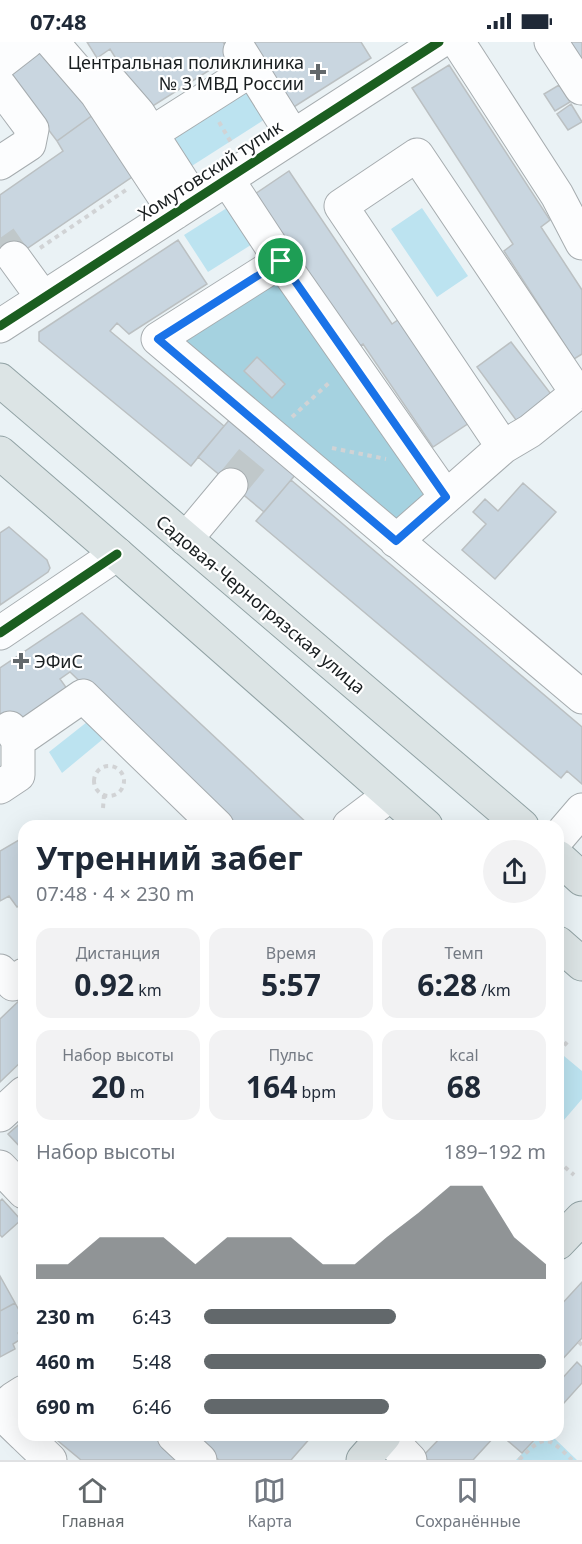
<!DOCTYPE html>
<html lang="ru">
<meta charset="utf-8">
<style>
body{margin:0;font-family:"Noto Sans",sans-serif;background:#f2f2f3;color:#1f2937;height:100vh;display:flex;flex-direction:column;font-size:22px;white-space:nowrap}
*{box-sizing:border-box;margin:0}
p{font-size:20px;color:#747a83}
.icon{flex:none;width:33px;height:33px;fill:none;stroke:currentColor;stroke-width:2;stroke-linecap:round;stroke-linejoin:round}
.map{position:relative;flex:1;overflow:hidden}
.panel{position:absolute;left:18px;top:778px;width:546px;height:621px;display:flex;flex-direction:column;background:#fff;border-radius:18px;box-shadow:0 6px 24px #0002}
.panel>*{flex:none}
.pin{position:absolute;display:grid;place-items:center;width:51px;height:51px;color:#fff;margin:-26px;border:3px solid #fff;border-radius:50%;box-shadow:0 2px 6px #0007}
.round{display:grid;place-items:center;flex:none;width:63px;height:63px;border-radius:32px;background:#f2f2f3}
.headline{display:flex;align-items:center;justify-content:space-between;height:102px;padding:0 18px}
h1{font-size:33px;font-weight:700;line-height:45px}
.metrics{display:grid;grid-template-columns:repeat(3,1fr);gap:9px;height:102px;padding:6px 18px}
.metrics div{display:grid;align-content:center;border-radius:15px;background:#f2f2f3;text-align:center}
.metrics b{font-size:30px;font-weight:700}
.metrics small{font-size:16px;font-weight:400}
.metrics p{font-size:16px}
.chart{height:168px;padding:12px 18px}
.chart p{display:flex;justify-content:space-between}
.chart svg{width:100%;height:108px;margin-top:6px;fill:#62686b;opacity:.7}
ul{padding:0 18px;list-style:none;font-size:20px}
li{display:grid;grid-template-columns:96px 72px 1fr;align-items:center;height:45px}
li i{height:15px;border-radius:8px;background:#62686b}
.status{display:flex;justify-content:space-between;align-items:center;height:42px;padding:0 30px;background:#fff;direction:ltr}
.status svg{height:16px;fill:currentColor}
.tabs{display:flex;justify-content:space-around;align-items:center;height:84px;border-top:2px solid #e0e1e3;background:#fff;font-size:16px;color:#747a83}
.tabs a{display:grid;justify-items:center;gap:3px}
.tabs .on{color:#62686b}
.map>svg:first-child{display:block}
.green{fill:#bce3f0}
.forest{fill:#a5d2e0}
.building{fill:#c9d6e0;stroke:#bbc0c2;stroke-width:1.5}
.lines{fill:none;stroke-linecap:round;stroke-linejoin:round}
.minor-tunnel{stroke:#c0c8ca;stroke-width:33;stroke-dasharray:33 16;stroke-linecap:butt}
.minor-casing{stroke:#a6acaf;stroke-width:35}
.major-casing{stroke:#91a2a4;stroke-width:35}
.path{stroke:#d1d3d5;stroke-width:4;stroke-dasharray:4.5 4.5;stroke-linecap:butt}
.minor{stroke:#fcfdfe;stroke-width:33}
.major{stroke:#dce4e5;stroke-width:33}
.cycleway-casing{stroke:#fff;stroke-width:13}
.cycleway{stroke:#1b5e20;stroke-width:9}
.route-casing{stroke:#fff;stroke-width:12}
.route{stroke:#1a73e8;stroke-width:8}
.poi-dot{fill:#62686b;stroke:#fff;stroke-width:2}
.labels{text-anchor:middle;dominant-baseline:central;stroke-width:4.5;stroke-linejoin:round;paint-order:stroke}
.poi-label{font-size:18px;fill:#191e20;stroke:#fff;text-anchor:end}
.street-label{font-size:18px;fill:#191e20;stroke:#fff}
</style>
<div class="status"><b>07:48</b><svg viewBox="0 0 49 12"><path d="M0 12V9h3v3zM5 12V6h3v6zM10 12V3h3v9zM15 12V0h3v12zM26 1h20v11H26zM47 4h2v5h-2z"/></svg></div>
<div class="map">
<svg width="582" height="1418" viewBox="0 0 582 1418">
<rect width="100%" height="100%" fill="#eaf2f5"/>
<path class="green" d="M253,46L270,74L187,127L170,99Z
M230,164L254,201L208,230L184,193Z
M422,166L468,234L437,255L391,187Z
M87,680L103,697L62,731L49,710Z
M564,1014L582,1029V1057L558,1085V1023Z
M539,1394H552L577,1418H516Z"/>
<path class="forest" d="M278,233L435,453L398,484L180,297Z"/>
<path class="building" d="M43,0L97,70L57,99L4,29Z
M87,0H223L232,14L148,67L110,7L97,16Z
M223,0H361L371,16L289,68L232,14Z
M564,0H582V20Z
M449,23L550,178L541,185L582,248V312L574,317L504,209L513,202L412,46Z
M559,43L570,60L555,69L544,52Z
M571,62L582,80L568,88L557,72Z
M97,70L135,133L0,225V153L63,109L57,99Z
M289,129L392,282L402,275L472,379L433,405L363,302L358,305L255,152Z
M178,198L207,242L129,292L117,281L110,289L224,384L191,424L39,299V290Z
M511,300L554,356L519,382L477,325Z
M257,315L285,342L272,356L244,329Z
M230,377L296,432L264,470L198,415Z
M291,438L582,685V742L567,729L561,736L256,479Z
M523,441L556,470L495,537L462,508L486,482L473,470L485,457L498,469Z
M9,485L47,518L50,526L48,530L0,563V491Z
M82,571L310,784H231L70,630L60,637L70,651L0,692V626Z
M24,795V844L22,846L24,849V861L17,865L9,854L0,859V809Z
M24,954V1017L0,1040V977Z
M24,1078V1109L8,1092Z
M2,1157L21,1178L2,1195L0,1193V1159Z
M0,1234L15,1261L0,1269Z
M582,1240V1296L558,1322V1266Z
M15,1261L24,1277V1287L18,1291L21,1297L13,1302L15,1307L0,1315V1269Z
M577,1320L582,1325V1341L564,1361L558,1355V1341Z
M52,1394H160L179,1418H81Z
M190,1394H312L291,1418H219Z
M442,1394H495L473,1418H422L420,1417Z
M502,1394H538L522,1411Z"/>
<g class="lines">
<path class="minor-tunnel" d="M0,196L14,216
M231,443L263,404"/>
<defs>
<path id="minor" d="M52,0L96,51L175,171
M458,0L557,153L582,201
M551,0L581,46L582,45
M240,9L293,94
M0,21L27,0
M105,33L138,71L194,158
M0,44L32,87L29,102L0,121
M152,91L251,28
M227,137L281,219L158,297L582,655
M14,216L43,256
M281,219L446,455
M0,284L439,0
M503,405L530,389L582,347
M186,497L231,443
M396,499L503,405L341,164L417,113L577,351
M0,591L117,512
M18,699L83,654L217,784
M0,745L18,733V699L10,686
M349,784L390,753
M558,796L582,768
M0,929L13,942L24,933
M0,1073L24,1051
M0,1125L24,1150
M0,1368L13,1357L24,1350
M0,1370L24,1393
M25,1394L50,1418
M174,1394L200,1418
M387,1394L410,1418"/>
<path id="major" d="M0,338L522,784
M0,411L117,512L426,784
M558,815L582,837
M558,901L582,922
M558,1201L582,1176
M363,1418L384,1394"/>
</defs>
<use href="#minor" class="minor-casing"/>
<use href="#major" class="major-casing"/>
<path class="path" d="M219,80L232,102
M40,206L126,148
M292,375L331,339
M332,406L386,417
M94 739a15 15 0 1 1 30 0a15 15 0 1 1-30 0Z
M103,766L104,753
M558,1010L569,998
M558,1119L574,1133
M579,1300L582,1303
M519,1418C544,1392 547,1393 572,1418"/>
<use href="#minor" class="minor"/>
<use href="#major" class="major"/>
<defs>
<path id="cycleway" d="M0,284L439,0
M0,591L117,512"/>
</defs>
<use href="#cycleway" class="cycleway-casing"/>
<use href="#cycleway" class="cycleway"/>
</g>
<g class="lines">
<defs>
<path id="route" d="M281,219L446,455L396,499L158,297Z"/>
</defs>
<use href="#route" class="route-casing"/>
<use href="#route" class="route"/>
</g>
<g class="poi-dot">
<path d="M315 21h6v6h6v6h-6v6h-6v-6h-6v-6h6z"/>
<path d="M18 610h6v6h6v6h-6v6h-6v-6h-6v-6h6z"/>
</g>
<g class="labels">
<g class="poi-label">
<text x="304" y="20">Центральная поликлиника<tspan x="304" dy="21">№ 3 МВД России</tspan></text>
<text x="34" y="619" text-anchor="start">ЭФиС</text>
</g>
<g class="street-label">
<text transform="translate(210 128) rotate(-33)">Хомутовский тупик</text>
<text transform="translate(261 562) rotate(40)">Садовая-Черногрязская улица</text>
</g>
</g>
</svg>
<div class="pin" style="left:281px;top:219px;background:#1e9e55"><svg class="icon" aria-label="arrive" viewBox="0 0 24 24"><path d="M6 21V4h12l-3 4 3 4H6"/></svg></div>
<section class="panel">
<div class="headline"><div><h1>Утренний забег</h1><p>07:48 · 4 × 230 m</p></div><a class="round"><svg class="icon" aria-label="share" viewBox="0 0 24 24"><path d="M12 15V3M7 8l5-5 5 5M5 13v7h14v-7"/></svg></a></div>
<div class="metrics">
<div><p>Дистанция</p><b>0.92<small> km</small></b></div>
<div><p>Время</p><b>5:57</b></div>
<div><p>Темп</p><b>6:28<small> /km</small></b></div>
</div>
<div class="metrics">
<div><p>Набор высоты</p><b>20<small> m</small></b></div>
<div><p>Пульс</p><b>164<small> bpm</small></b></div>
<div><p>kcal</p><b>68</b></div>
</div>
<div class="chart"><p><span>Набор высоты</span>189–192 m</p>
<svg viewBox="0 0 160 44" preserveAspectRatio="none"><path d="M0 44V38L10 38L20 27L30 27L40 27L50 38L60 27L70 27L80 27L90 38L100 38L110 27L120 17L130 6L140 6L150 27L160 38V44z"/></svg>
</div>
<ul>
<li><b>230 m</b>6:43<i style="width:56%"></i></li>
<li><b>460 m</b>5:48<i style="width:100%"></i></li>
<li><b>690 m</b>6:46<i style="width:54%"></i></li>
</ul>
</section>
</div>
<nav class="tabs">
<a class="on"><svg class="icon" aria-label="home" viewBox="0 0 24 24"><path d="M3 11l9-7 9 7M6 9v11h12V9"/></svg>Главная</a>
<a><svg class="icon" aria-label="map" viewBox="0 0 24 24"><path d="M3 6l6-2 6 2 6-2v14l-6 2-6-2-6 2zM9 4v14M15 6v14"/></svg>Карта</a>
<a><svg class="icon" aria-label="saved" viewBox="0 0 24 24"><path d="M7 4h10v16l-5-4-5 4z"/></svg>Сохранённые</a>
</nav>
